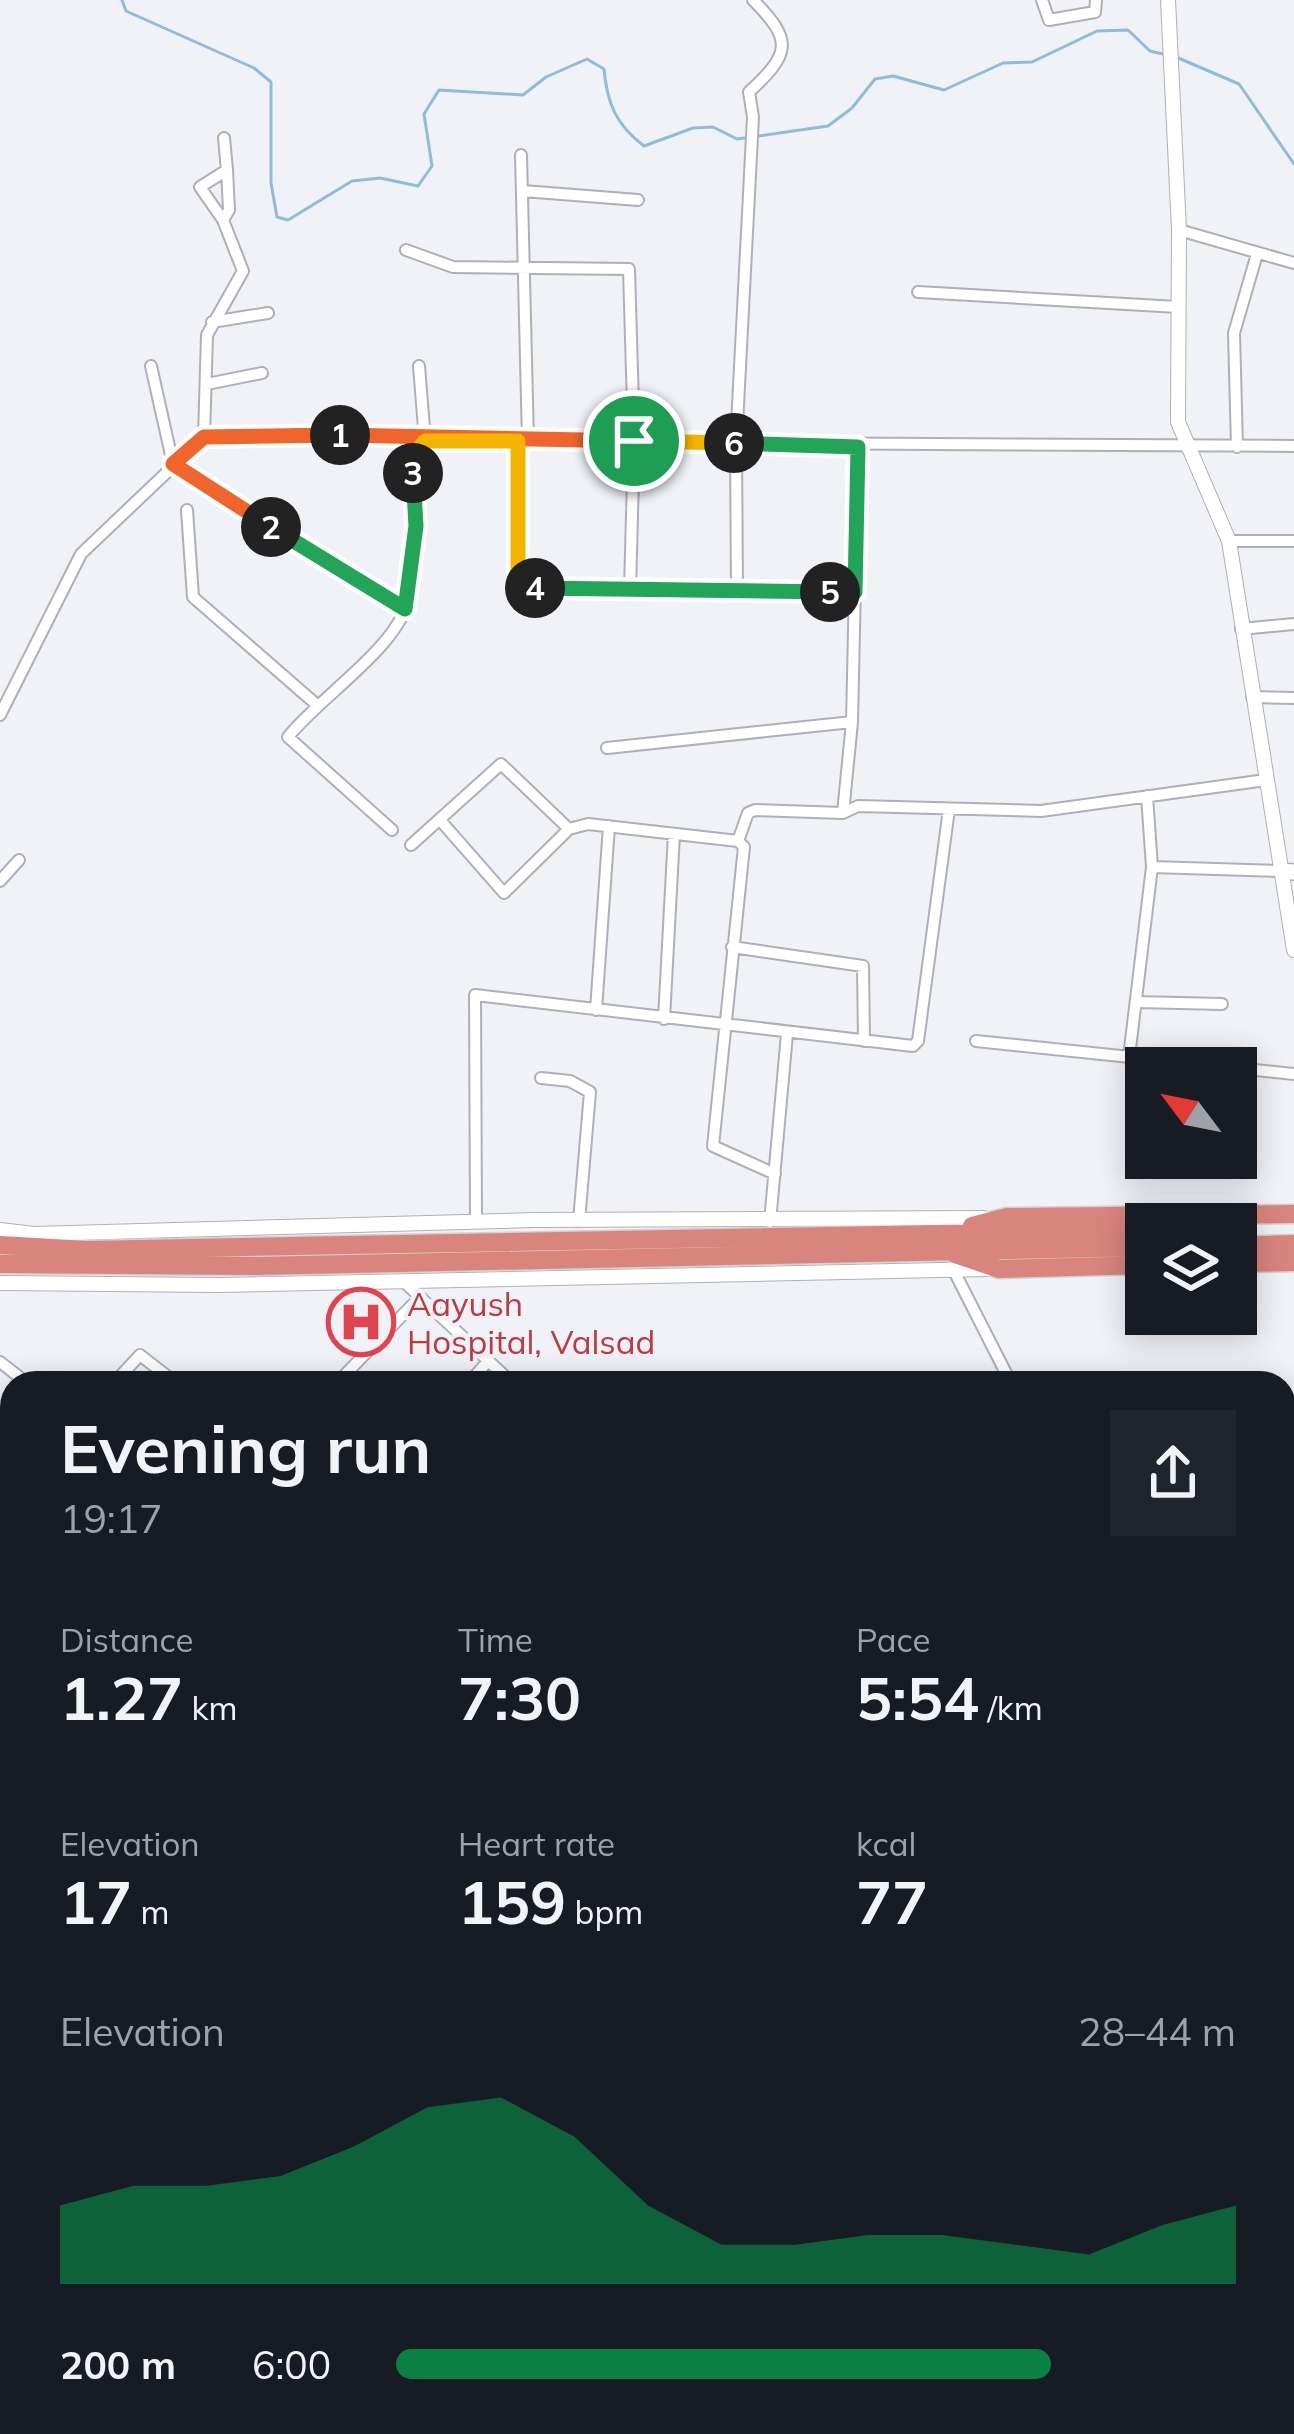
<!DOCTYPE html>
<meta charset="utf-8">
<style>
body{margin:0;font-family:Mulish,sans-serif;background:#20242c;color:#f1f3f6;height:100vh;display:flex;flex-direction:column;font-size:45px;white-space:nowrap}
*{box-sizing:border-box;margin:0}
p{font-size:39px;color:#9ea1a6}
.icon{flex:none;width:66px;height:66px;fill:none;stroke:currentColor;stroke-width:2;stroke-linecap:round;stroke-linejoin:round}
.map{position:relative;flex:1;overflow:hidden}
.side{position:absolute;left:0px;top:1371px;width:1296px;height:1065px;display:flex;flex-direction:column;background:#171b24;border-radius:36px 36px 0 0;box-shadow:0 6px 30px #0003}
.side>*{flex:none}
.needle{width:78px;rotate:302deg}
.controls{position:absolute;left:1125px;top:1047px;display:grid;gap:24px}
.controls a{display:grid;place-items:center;width:132px;height:132px;border-radius:0px;background:#171b24;box-shadow:0 6px 30px #0003;font-size:60px}
.pin{position:absolute;display:grid;place-items:center;width:102px;height:102px;color:#fff;margin:-51px;border:6px solid #fff;border-radius:50%;box-shadow:0 3px 12px #0007}
.km{position:absolute;width:60px;height:60px;margin:-30px;border-radius:50%;background:#222;color:#fff;font-size:33px;line-height:60px;text-align:center}
.round{display:grid;place-items:center;flex:none;width:126px;height:126px;border-radius:0px;background:#20242c}
.headline{display:flex;align-items:center;justify-content:space-between;height:204px;padding:0 60px}
h1{font-size:66px;font-weight:700;line-height:90px}
.stats{display:grid;grid-template-columns:repeat(3,1fr);gap:18px;height:204px;padding:12px 60px}
.stats div{display:grid;align-content:center}
.stats b{font-size:60px;font-weight:700}
.stats small{font-size:33px;font-weight:400}
.stats p{font-size:33px}
.chart{height:336px;padding:24px 60px}
.chart p{display:flex;justify-content:space-between}
.chart svg{width:100%;height:216px;margin-top:12px;fill:#0b8043;opacity:.7}
ul{padding:0 60px;list-style:none;font-size:39px}
li{display:grid;grid-template-columns:192px 144px 1fr;align-items:center;height:90px}
li i{height:30px;border-radius:15px;background:#0b8043}
.map>svg:first-child{display:block}
.lines{fill:none;stroke-linecap:round;stroke-linejoin:round}
.stream{stroke:#8ebdd9;stroke-width:3}
.minor-casing{stroke:#afb0b7;stroke-width:14}
.tertiary-casing{stroke:#afb0b7;stroke-width:16}
.secondary-casing{stroke:#afb0b7;stroke-width:18}
.primary-casing{stroke:#d1d1d1;stroke-width:20}
.trunk-casing{stroke:#d1d1d1;stroke-width:21}
.minor{stroke:#fff;stroke-width:10}
.tertiary{stroke:#fff;stroke-width:14}
.secondary{stroke:#fff;stroke-width:15}
.primary{stroke:#e3a39e;stroke-width:16}
.trunk{stroke:#da847e;stroke-width:18}
.split-1-casing{stroke:#fff;stroke-width:24}
.split-2-casing{stroke:#fff;stroke-width:24}
.split-3-casing{stroke:#fff;stroke-width:24}
.split-4-casing{stroke:#fff;stroke-width:24}
.split-5-casing{stroke:#fff;stroke-width:24}
.split-6-casing{stroke:#fff;stroke-width:24}
.split-7-casing{stroke:#fff;stroke-width:24}
.split-1{stroke:#f0652b;stroke-width:15}
.split-2{stroke:#f0652b;stroke-width:15}
.split-3{stroke:#22a559;stroke-width:15}
.split-4{stroke:#f5b400;stroke-width:15}
.split-5{stroke:#22a559;stroke-width:15}
.split-6{stroke:#22a559;stroke-width:15}
.split-7{stroke:#f5b400;stroke-width:15}
.labels{text-anchor:middle;dominant-baseline:central;stroke-width:9;stroke-linejoin:round;paint-order:stroke}
.health-label{font-size:33px;fill:#be3a42;stroke:#f1f2f8;text-anchor:start}
</style>
<div class="map">
<svg width="1294" height="2434" viewBox="0 0 1294 2434">
<rect width="100%" height="100%" fill="#f1f2f8"/>
<g class="lines">
<path class="stream" d="M122,0L126,11L254,68L271,82V183L277,217L288,220L352,181L380,178L418,186L432,166L424,114L439,90L523,95L546,77L587,59L604,69C607,103 616,125 644,146L693,128L713,127L737,139L828,126L852,108L875,79L893,76L944,90L1003,63L1032,62L1097,31L1128,30L1150,51L1167,55
M1176,57L1239,84L1294,164"/>
<defs>
<path id="minor" d="M1042,0L1049,20L1095,12L1096,0
M521,155L528,441
M523,191L638,200
M223,220L229,210L227,170
M1179,230L1294,263
M406,250L453,267L629,269L634,441L630,590
M918,292L1178,307
M212,322L268,313
M151,366L173,464L405,609
M207,384L262,373
M204,437L207,335L243,271L223,220L200,187L227,170L224,138
M517,441L518,588L855,592
M858,447L852,722L843,813L858,806L1041,811L1266,780
M1237,447L1234,333L1257,254
M187,510L193,597L317,705
M1229,541H1294
M737,591L736,444L753,117L749,92C790,54 794,41 753,0
M1241,629L1294,624
M1252,697L1294,698
M0,715L81,554L204,437L295,432L425,441L1294,446
M607,748L852,722
M1147,796L1152,867
M440,820L504,893L569,829
M392,830L288,737C318,699 393,650 406,606C419,559 414,505 412,457L425,441L419,366
M738,841L748,813L755,810L843,813
M411,845L501,764L569,829L588,824L738,841L744,847L713,1146L775,1174
M0,881L19,860
M732,947L863,966L864,1041
M1136,1002L1222,1004
M596,1010L609,826
M664,1019L674,834
M976,1041L1294,1074
M1129,1057L1152,867L1281,871
M541,1078L570,1081L590,1092L579,1221
M476,1222L475,995L913,1046L918,1041L949,809
M770,1222L787,1034
M953,1269L1011,1383
M402,1280L512,1383
M0,1362L27,1383
M114,1383L140,1355L176,1383
M337,1383L418,1299
M469,1383L488,1361
M1284,1523L1294,1516
M0,1630L12,1640
M0,1968L12,1951
M1284,2218L1294,2215
M1284,2241L1294,2238
M925,2424L939,2434
M944,2424L957,2434
M1142,2424L1153,2434
M303,2433L359,2424
M429,2434L487,2424
M613,2434L615,2424"/>
<path id="tertiary" d="M1168,0L1179,230L1178,422L1229,541L1294,950
M0,1230L34,1234L533,1220L984,1218
M0,1283L219,1285L988,1269
M0,2205L12,2214
M296,2424L307,2432"/>
<path id="secondary" d="M1281,871L1294,872"/>
<path id="primary" d="M371,2434L420,2424"/>
<path id="trunk" d="M972,1226L1007,1217L1294,1214
M0,1245L87,1250L1146,1230
M1236,1246L1294,1244
M955,1254L999,1269L1146,1265
M1236,1263L1294,1262
M0,1264L257,1266L1146,1247"/>
</defs>
<use href="#minor" class="minor-casing"/>
<use href="#tertiary" class="tertiary-casing"/>
<use href="#secondary" class="secondary-casing"/>
<use href="#primary" class="primary-casing"/>
<use href="#trunk" class="trunk-casing"/>
<use href="#minor" class="minor"/>
<use href="#tertiary" class="tertiary"/>
<use href="#secondary" class="secondary"/>
<use href="#primary" class="primary"/>
<use href="#trunk" class="trunk"/>
</g>
<g class="lines">
<defs>
<path id="split-1" d="M340,435L634,441"/>
<path id="split-2" d="M271,527L173,464L204,437L340,435"/>
<path id="split-3" d="M271,527L405,609L416,526L413,473"/>
<path id="split-4" d="M413,473L412,457L425,441H518V588H535"/>
<path id="split-5" d="M535,588L830,592"/>
<path id="split-6" d="M734,443L858,447L855,592H830"/>
<path id="split-7" d="M634,441L734,443"/>
</defs>
<use href="#split-1" class="split-1-casing"/>
<use href="#split-2" class="split-2-casing"/>
<use href="#split-3" class="split-3-casing"/>
<use href="#split-4" class="split-4-casing"/>
<use href="#split-5" class="split-5-casing"/>
<use href="#split-6" class="split-6-casing"/>
<use href="#split-7" class="split-7-casing"/>
<use href="#split-1" class="split-1"/>
<use href="#split-2" class="split-2"/>
<use href="#split-3" class="split-3"/>
<use href="#split-4" class="split-4"/>
<use href="#split-5" class="split-5"/>
<use href="#split-6" class="split-6"/>
<use href="#split-7" class="split-7"/>
</g>
<defs>
<symbol id="hospital-ring" viewBox="-11 -11 22 22"><circle r="9.5" fill="#f1f2f8" stroke="#e0444e" stroke-width="1.5"/><path d="M-5-5h3v3.5h4V-5h3V5h-3V1.5h-4V5h-3Z" fill="#e0444e"/></symbol>
</defs>
<g fill-rule="evenodd">
<use href="#hospital-ring" x="323" y="1284" width="76" height="76"/>
</g>
<g class="labels">
<g class="health-label">
<text x="407" y="1303">Aayush<tspan x="407" dy="38">Hospital, Valsad</tspan></text>
</g>
</g>
</svg>
<div class="controls">
<a><svg class="needle" viewBox="-14 -14 28 28"><path d="M0-13l5 13h-10z" fill="#e53935"/><path d="M0 13l5-13h-10z" fill="#9ea1a6"/></svg></a>
<a><svg class="icon" aria-label="layers" viewBox="0 0 24 24"><path d="M12 4l9 5-9 5-9-5zM3 14l9 5 9-5"/></svg></a>
</div>
<div class="pin" style="left:634px;top:441px;background:#1e9e55"><svg class="icon" aria-label="arrive" viewBox="0 0 24 24"><path d="M6 21V4h12l-3 4 3 4H6"/></svg></div>
<b class="km" style="left:340px;top:435px">1</b>
<b class="km" style="left:271px;top:527px">2</b>
<b class="km" style="left:413px;top:473px">3</b>
<b class="km" style="left:535px;top:588px">4</b>
<b class="km" style="left:830px;top:592px">5</b>
<b class="km" style="left:734px;top:443px">6</b>
<section class="side">
<div class="headline"><div><h1>Evening run</h1><p>19:17</p></div><a class="round"><svg class="icon" aria-label="share" viewBox="0 0 24 24"><path d="M12 15V3M7 8l5-5 5 5M5 13v7h14v-7"/></svg></a></div>
<div class="stats">
<div><p>Distance</p><b>1.27<small> km</small></b></div>
<div><p>Time</p><b>7:30</b></div>
<div><p>Pace</p><b>5:54<small> /km</small></b></div>
</div>
<div class="stats">
<div><p>Elevation</p><b>17<small> m</small></b></div>
<div><p>Heart rate</p><b>159<small> bpm</small></b></div>
<div><p>kcal</p><b>77</b></div>
</div>
<div class="chart"><p><span>Elevation</span>28–44 m</p>
<svg viewBox="0 0 160 44" preserveAspectRatio="none"><path d="M0 44V28L10 24L20 24L30 22L40 16L50 8L60 6L70 14L80 28L90 36L100 36L110 34L120 34L130 36L140 38L150 32L160 28V44z"/></svg>
</div>
<ul>
<li><b>200 m</b>6:00<i style="width:78%"></i></li>
</ul>
</section>
</div>
